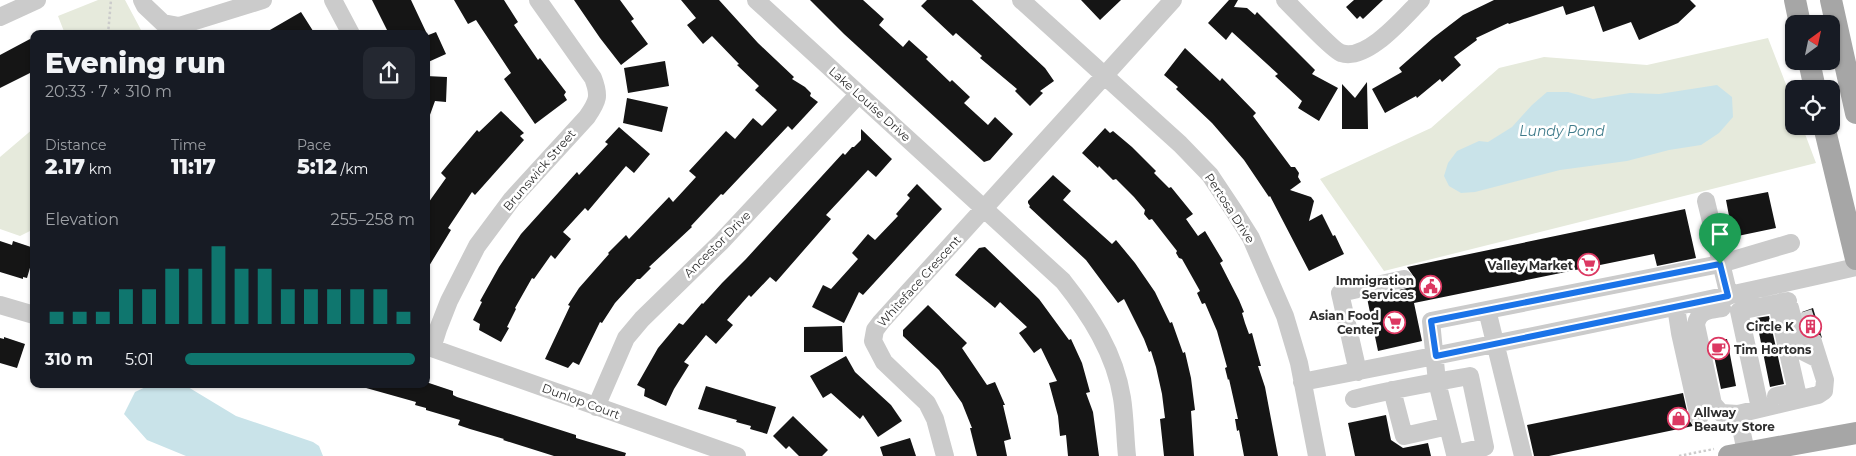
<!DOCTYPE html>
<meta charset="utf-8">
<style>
body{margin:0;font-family:Montserrat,sans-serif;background:#242831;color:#f1f3f6;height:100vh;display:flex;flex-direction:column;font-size:19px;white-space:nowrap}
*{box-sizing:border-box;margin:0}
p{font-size:16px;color:#9ea1a6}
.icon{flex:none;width:28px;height:28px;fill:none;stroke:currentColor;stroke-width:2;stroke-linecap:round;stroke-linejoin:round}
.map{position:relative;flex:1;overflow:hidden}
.drawer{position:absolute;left:30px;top:30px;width:400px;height:358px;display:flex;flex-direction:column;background:#171b24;border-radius:10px;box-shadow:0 1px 4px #0004}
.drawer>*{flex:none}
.needle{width:32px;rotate:33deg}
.buttons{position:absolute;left:1785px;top:15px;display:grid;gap:10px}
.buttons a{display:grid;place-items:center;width:55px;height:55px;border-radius:10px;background:#171b24;box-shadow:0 1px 4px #0004;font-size:25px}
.pin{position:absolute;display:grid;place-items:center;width:42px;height:42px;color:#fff;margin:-51px -21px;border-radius:50% 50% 50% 0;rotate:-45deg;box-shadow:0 0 5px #0007}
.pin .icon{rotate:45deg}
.round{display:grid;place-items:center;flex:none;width:52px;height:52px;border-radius:10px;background:#242831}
.headline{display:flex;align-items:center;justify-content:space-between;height:85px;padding:0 15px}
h1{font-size:28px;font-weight:800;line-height:38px}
.figures{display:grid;grid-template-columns:repeat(3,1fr);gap:8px;height:85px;padding:5px 15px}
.figures div{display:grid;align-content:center}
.figures b{font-size:21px;font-weight:800}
.figures small{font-size:14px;font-weight:400}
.figures p{font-size:14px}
.chart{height:140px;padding:10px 15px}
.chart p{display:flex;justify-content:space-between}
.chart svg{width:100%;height:90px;margin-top:5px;stroke:#0f766e;stroke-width:6}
ul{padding:0 15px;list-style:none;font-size:16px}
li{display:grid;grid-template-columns:80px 60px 1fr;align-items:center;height:38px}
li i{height:12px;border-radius:6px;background:#0f766e}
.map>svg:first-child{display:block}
.green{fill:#e6eadc}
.water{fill:#c9e3e9}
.building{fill:#151515}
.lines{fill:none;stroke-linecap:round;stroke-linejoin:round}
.minor-tunnel{stroke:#d5d5d5;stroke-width:18;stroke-dasharray:18 9;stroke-linecap:butt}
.path{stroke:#cbcbcb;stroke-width:2.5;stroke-dasharray:2.5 2.5;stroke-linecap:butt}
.minor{stroke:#cbcbcb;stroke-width:18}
.major{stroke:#a6a6a6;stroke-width:22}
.route-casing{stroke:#fff;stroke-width:10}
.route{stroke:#1a73e8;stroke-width:6}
.labels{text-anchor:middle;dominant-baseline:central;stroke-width:5;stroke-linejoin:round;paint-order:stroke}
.street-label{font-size:12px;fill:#2e2e2e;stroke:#fff}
.poi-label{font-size:12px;font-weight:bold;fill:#2e2e2e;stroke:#fff;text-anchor:end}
.water-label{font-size:14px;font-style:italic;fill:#407c8b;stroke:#fff}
</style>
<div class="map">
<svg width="1856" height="456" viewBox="0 0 1856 456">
<rect width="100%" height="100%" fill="#fff"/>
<path class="green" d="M98,0H125L141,30L146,34H65L58,16Z
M1768,38L1794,105V126H1802L1816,163L1384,271L1320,179L1431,128L1499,68L1544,57L1647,65Z
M34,128V229L20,236L0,229V157Z"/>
<path class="water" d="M1717,85L1732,97L1733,117L1719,133L1701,145L1669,150L1627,161L1560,170L1475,192L1461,193L1449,186L1444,176L1448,163L1457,151L1479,141L1488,142L1512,127L1532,105L1547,92H1568L1593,99L1630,93L1659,94Z
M152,384H183L236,416L313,442L319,446L323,456H186L147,440L124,414L135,392Z"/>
<path class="building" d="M372,0H411L427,34H389Z
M454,0H504L518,22L514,25L538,60L540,58L566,92L564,95L567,100L535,124L504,79L511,73L476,20L468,24Z
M574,0H620L634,19L631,21L648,44L621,65L600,38Z
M681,0H719L758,43L794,77L792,79L805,87L811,93L810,96L818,102L792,130L788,126L723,195L721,194L691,226L692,227L649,267L651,268L640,279H637L615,303L602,323L600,322L579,365L573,362L568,368L545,359L570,306L568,305L579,288L609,254L608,253L626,235L629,239L669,197L673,202L696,177L689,171L726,131L735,139L753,118L762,126L777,110L755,90L759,86L737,65L739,64L712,36L703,44L687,25L696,18Z
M810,0H863L884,19L879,25L903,47L909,40L928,57L926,59L950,82L952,80L970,97L964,103L988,125L995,117L1013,134L990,160L984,162L844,34Z
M927,0H972L1045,68L1054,81L1040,91L1043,93L1030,106L1015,91L1017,89L980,58L982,56L956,33L953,36L921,6Z
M1081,0H1121L1100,20Z
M1229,0H1238L1234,7L1247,8L1255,15L1257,12L1315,70L1312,74L1338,88L1319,121L1298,108L1302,101L1275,76L1278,74L1232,32L1226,40L1208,23Z
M1354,0H1383L1363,19L1360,16L1357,19L1346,7Z
M1494,0H1690L1696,6L1678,23L1639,40L1631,22L1603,32L1594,6L1566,15L1563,6L1509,24L1508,23L1476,38L1477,40L1454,57L1461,65L1442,82L1440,79L1417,98L1416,96L1385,113L1372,89L1402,72L1399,68L1433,38L1463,15Z
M301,12L315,34H263Z
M436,32L446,54L426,63V36Z
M30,39L34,47V71L0,88V55Z
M1185,48L1220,81L1222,78L1256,113L1253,116L1291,167H1295L1299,173L1298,177L1301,182L1290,190L1311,197L1314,201L1309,221L1322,214L1333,236L1335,235L1344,254L1309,271L1270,196L1269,197L1244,160L1212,123L1176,89L1178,87L1164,75Z
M665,61L669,86L628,93L624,68Z
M426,76L447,77L446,102L435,101L427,123Z
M1367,82L1368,129H1342V84L1355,98Z
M627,98L668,107L662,132L623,123Z
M501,111L524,133L520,136L524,140L475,195L472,192L448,228L451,230L426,271V206L446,178L441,173L477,130L479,132Z
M619,127L650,154L634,173L626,166L588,211L585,208L563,232L571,239L555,259L551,255L534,279L532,278L515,308L516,309L507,327L509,328L501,342L479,330L480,324L473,320L482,302L480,301L499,267L521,234L577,172L579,175L608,144L605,142Z
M1105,128L1110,133L1113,131L1132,147L1156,171L1154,173L1169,188L1171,187L1193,214L1186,219L1198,236L1205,231L1223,261L1220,263L1239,300L1244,312L1242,313L1245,323L1249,334L1252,333L1256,348L1261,366H1258L1265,387L1278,456H1244L1239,430L1237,431L1235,419H1238L1229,379L1228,380L1225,368L1227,367L1217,331L1205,303L1202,304L1197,293L1200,291L1182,259L1179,258L1176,253L1177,251L1152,219L1149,220L1144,214L1145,210L1134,197L1116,179L1113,180L1099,166L1098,168L1082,153Z
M861,129L892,159L876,177L868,170L826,215L831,219L776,282L770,277L751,297L749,295L727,320L733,325L716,344L706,335L684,362L689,365L674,389L666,406L644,396L645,389L637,385L658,348L679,323L683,325L702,303L703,304L722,283L746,259L843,153L845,155L852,147H854L861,140Z
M1053,175L1071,191L1063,200L1112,244L1116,240L1135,263L1155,292L1170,323L1172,322L1183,353L1185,352L1191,378L1195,410L1191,411L1194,456H1164L1160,419L1165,418L1162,394L1156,367L1151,351L1149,352L1144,339L1124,299L1118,303L1086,260L1029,207L1030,206L1028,203V201Z
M917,184L942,209L863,295L859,292L844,323L812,307L823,285L831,289L858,259L852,253L868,234L875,240L898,216L896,214L910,198L907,195Z
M1768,192L1776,228L1733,237L1726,200Z
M1685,209L1696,258L1657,266L1654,254L1414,303L1422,341L1378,351L1367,298L1411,287L1414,283V277L1407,267Z
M0,241L12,245L13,241L34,248V254L27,278L23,277V279L0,272Z
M985,247L1039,299L1069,340L1071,339L1082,363L1090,392L1086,393L1093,412L1099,456H1068L1066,435L1060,436L1058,416L1049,383L1057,381L1041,348L1034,353L1019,333L1027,327L1000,302L995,308L955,275L979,248Z
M928,305L967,343L962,348L987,385L995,382L1005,405H1003L1011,439L1004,441L1007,456H977L970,428H972L962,403L939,370L903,336V330Z
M1813,308L1822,338L1816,332L1807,333L1802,312Z
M1769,316L1784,384L1770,387L1756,318Z
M842,326L843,352H804V327Z
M4,337L25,344L17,368L0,363V338L4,339Z
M1727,339L1736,386L1721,389L1711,342Z
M846,356L855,372L891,405L902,421L878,437L863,415L860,419L831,393L823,398L810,376Z
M426,382L453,391V395L457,397L576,435V438L626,453L625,456H554L503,440L504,439L470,429L458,425L460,420L426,410V408L415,405L416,402L359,386V384H426Z
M706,386L776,407L767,434L750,429L751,426L736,422L737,420L698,409Z
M1683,393L1689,420L1693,426L1549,456H1534L1527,425Z
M1386,415L1391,440L1403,448L1428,443L1431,456H1355L1348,423Z
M793,416L828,450L822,456H799L789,446L786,449L773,436Z
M910,438L916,456H883L880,447Z"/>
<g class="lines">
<path class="minor-tunnel" d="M1803,312L1813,342"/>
<path class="path" d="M108,34L111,0
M1679,456L1714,449"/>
<path class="minor" d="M142,0L145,6L163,23L179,26L263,0
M333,0L351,34
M756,0L1063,281C1090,315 1115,353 1122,398C1125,417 1125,437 1127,456
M1021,0L1180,144L1210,175L1234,211L1251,238L1285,316L1299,363L1317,456
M1285,0C1294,9 1334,51 1341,53C1367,62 1404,17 1421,0
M0,17L37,0
M1706,201L1729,296
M0,305L34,315
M1676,307L1680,333L1699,418
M1722,308C1710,310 1698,310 1696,325L1713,404L1721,413L1738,414
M1790,308L1800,348L1804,352L1818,359
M1487,310L1523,456
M426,346L737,456
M432,348L438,329L449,301L477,246L512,199L587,117C598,101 600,96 593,78L538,0
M1358,372L1340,293L1404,279
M1302,382C1487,346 1672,309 1856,267
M1392,390L1404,436L1448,426
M1776,396L1797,392L1777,304
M1354,399C1393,389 1431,383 1470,376L1485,447L1455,454L1437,382L1431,321L1720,264L1791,243
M596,407L626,338L642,319L721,242L859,94
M1760,408L1739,311L1788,301
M1746,452L1738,414L1818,395L1824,391L1825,380L1813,342
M945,456L935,419L927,403L884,362L873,341L875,330L881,322L1173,0"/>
<path class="major" d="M1795,0L1800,24
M1831,0L1856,113
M1809,61L1815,89
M1824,126L1856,259
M1729,456L1856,433"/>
</g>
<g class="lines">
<defs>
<path id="route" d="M1720,264L1728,296L1436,356L1431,321Z"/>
</defs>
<use href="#route" class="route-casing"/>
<use href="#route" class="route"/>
</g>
<defs>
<symbol id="supermarket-ring" viewBox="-11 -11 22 22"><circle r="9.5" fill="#fff" stroke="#dc3862" stroke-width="1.5"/><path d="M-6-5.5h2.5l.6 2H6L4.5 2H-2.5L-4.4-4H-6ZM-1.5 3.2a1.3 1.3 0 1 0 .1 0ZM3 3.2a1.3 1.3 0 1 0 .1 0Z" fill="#dc3862"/></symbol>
<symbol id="civic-ring" viewBox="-11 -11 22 22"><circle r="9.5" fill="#fff" stroke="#dc3862" stroke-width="1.5"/><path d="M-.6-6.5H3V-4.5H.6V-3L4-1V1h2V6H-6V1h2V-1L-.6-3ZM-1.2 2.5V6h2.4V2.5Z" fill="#dc3862"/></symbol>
<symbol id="building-ring" viewBox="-11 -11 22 22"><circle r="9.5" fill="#fff" stroke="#dc3862" stroke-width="1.5"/><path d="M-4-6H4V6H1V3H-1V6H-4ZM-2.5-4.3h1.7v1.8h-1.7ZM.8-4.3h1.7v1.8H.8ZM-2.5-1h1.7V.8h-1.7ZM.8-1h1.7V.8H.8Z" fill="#dc3862"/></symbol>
<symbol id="cafe-ring" viewBox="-11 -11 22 22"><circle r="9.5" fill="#fff" stroke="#dc3862" stroke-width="1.5"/><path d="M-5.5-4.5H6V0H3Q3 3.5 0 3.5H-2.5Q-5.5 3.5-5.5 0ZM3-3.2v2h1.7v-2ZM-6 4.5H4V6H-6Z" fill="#dc3862"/></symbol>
<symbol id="shop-ring" viewBox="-11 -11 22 22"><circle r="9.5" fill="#fff" stroke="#dc3862" stroke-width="1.5"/><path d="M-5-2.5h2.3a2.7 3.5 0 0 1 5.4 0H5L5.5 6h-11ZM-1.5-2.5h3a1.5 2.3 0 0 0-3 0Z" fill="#dc3862"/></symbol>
</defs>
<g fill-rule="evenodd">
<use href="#supermarket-ring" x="1576" y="252" width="25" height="25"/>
<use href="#civic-ring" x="1418" y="274" width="25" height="25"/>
<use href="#supermarket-ring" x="1382" y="310" width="25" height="25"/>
<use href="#building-ring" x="1798" y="314" width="25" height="25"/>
<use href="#cafe-ring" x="1706" y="336" width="25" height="25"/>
<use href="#shop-ring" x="1666" y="406" width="25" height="25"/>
</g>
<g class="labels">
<g class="street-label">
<text transform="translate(870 104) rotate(42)">Lake Louise Drive</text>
<text transform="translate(539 170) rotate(-49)">Brunswick Street</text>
<text transform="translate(1230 208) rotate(57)">Pertosa Drive</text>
<text transform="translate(717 244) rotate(-45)">Ancestor Drive</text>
<text transform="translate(919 281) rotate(-48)">Whiteface Crescent</text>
<text transform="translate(581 401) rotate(20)">Dunlop Court</text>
</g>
<g class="poi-label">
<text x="1573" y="265">Valley Market</text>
<text x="1414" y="280">Immigration<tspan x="1414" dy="14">Services</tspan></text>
<text x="1379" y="315">Asian Food<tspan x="1379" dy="14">Center</tspan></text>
<text x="1794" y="326">Circle K</text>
<text x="1734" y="349" text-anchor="start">Tim Hortons</text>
<text x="1694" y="412" text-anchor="start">Allway<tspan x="1694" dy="14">Beauty Store</tspan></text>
</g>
<g class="water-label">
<text x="1562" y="131">Lundy Pond</text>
</g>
</g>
</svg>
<div class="buttons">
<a><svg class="needle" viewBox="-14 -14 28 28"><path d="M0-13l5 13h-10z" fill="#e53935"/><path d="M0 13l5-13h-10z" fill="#9ea1a6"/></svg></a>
<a><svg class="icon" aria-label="locate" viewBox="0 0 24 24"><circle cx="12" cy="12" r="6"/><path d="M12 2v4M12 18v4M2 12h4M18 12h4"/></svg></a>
</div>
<div class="pin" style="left:1720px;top:264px;background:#1e9e55"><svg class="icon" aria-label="arrive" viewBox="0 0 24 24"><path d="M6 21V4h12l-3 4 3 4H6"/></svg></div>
<section class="drawer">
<div class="headline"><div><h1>Evening run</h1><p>20:33 · 7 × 310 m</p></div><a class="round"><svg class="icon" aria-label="share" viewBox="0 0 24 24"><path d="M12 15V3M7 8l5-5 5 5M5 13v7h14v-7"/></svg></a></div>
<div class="figures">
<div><p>Distance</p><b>2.17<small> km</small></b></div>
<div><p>Time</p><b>11:17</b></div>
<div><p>Pace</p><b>5:12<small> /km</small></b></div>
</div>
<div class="chart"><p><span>Elevation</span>255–258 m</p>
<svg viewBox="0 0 160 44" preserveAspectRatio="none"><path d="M5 44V38M15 44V38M25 44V38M35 44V27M45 44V27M55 44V17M65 44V17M75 44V6M85 44V17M95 44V17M105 44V27M115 44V27M125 44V27M135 44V27M145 44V27M155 44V38"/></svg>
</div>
<ul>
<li><b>310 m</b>5:01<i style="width:100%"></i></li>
</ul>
</section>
</div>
